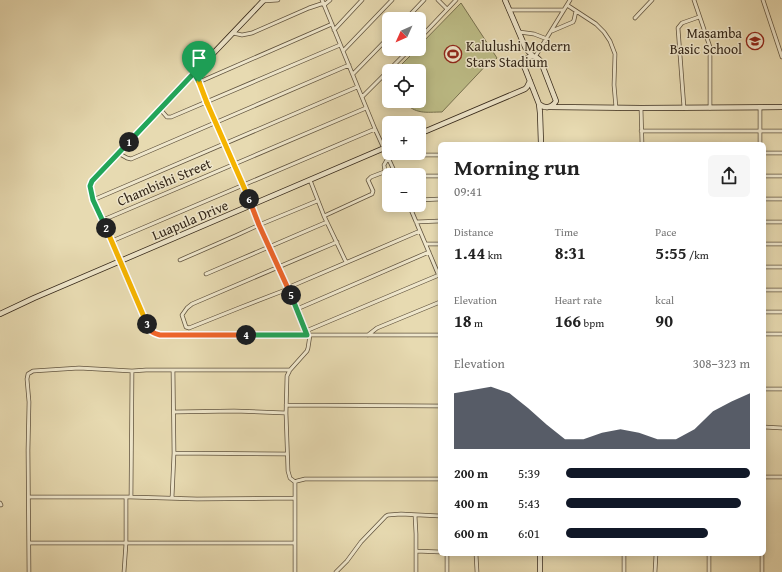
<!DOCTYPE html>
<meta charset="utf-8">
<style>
body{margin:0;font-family:"Gentium Book Plus",serif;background:#f6f6f6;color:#222;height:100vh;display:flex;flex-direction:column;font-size:15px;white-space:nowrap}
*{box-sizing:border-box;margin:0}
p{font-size:13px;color:#767676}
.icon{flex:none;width:22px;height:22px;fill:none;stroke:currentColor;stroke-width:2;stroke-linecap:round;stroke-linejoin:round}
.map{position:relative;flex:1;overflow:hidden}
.details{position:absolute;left:438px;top:142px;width:328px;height:414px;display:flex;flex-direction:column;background:#fff;border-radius:6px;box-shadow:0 2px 10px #0003}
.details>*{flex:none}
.needle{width:26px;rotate:225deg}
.controls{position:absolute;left:382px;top:12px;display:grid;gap:8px}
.controls a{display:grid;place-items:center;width:44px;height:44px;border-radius:6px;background:#fff;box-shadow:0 2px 10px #0003;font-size:20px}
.pin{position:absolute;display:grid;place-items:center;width:34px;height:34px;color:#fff;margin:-41px -17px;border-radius:50% 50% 50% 0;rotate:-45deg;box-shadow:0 0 4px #0007}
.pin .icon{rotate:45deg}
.km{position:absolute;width:20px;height:20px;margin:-10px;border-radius:50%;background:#222;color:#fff;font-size:11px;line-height:20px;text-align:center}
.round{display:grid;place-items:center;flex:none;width:42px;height:42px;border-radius:6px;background:#f6f6f6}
.summary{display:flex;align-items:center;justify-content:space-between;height:68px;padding:0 16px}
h1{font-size:22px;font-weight:700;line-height:30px}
.stats{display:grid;grid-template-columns:repeat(3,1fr);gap:6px;height:68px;padding:4px 16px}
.stats div{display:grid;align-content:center}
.stats b{font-size:17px;font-weight:700}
.stats small{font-size:11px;font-weight:400}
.stats p{font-size:11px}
.chart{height:112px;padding:8px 16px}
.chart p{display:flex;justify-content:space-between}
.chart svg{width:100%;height:72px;margin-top:4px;fill:#111827;opacity:.7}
ul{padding:0 16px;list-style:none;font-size:13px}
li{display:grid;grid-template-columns:64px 48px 1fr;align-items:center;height:30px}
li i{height:10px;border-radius:5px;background:#111827}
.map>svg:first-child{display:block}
.green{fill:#bdbd87;stroke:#787250}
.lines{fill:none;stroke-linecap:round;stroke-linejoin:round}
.street-casing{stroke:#60533e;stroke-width:4.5}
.secondary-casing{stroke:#332618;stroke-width:6}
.street{stroke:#efe7cc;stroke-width:3}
.secondary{stroke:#efe7cc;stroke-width:4.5}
.split-1-casing{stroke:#fff;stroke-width:8}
.split-2-casing{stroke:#fff;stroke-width:8}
.split-3-casing{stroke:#fff;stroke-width:8}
.split-4-casing{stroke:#fff;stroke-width:8}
.split-5-casing{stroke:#fff;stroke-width:8}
.split-6-casing{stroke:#fff;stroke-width:8}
.split-7-casing{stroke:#fff;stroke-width:8}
.split-8-casing{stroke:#fff;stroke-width:8}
.split-1{stroke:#22a559;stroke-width:5}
.split-2{stroke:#22a559;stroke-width:5}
.split-3{stroke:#f5b400;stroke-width:5}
.split-4{stroke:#f0652b;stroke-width:5}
.split-5{stroke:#22a559;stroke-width:5}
.split-6{stroke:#f0652b;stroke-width:5}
.split-7{stroke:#f5b400;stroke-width:5}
.split-8{stroke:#f5b400;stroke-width:5}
.labels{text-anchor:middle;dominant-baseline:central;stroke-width:3;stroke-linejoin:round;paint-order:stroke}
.poi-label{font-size:14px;fill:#332618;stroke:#efe7cc;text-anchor:end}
.street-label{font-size:14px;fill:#332618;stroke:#efe7cc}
</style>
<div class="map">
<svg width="782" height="572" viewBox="0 0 782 572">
<rect width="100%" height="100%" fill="#e7dab1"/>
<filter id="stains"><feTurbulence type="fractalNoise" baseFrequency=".005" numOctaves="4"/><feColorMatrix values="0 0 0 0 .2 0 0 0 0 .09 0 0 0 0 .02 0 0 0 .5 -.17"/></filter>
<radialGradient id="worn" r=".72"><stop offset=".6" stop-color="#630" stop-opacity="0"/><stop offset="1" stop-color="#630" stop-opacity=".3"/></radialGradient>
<path class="green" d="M461,3L497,58L495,60H491L442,112C426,112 415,115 404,101H419V71H396V70L417,49H419V46Z"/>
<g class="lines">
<defs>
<path id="street" d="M322,0L375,129L396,175
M438,0L447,9
M694,0L710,47V108
M763,0L782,57
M263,1L278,0
M324,5L330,0
M567,5L596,24L604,32L610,41L615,54L614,85L616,108
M509,10H564
M635,18L652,0
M406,19L424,0
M334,30L362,0
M552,31L573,22L574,20L576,11
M519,32L534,34L547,39
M233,33L242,35L252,33L309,8L324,3
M419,39L456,0
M343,51L392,0
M535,57L570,0
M194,73L199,82L207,102L243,185L259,225L292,299L307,335
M353,74L389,37
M199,82L332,24
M362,97L410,49
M641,108L642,144
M684,108L678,28L682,23L699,17
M760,108V144
M160,109L167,117H171L340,45
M641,131H782
M118,153L127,158L131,159L349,65
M764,153H782
M387,155H440
M419,176H440
M764,176H782
M310,180L324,216L346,262
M764,199H782
M93,200L357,87
M419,200L440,199
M409,205L439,276
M324,216L372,194L373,191L368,180L371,177L384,172L385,171L384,165L388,158
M103,220L366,108
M416,222L440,221
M764,222H782
M112,241L375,129
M426,244H440
M764,244H782
M180,260L235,236L259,225L317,201
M120,261L149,329L154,334L160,335H440
M764,267H782
M206,274L327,222
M287,288L420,231
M288,289L239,308L189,328L186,327L182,315L187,308L192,304L337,242
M764,290H782
M297,309L429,252
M764,312H782
M306,331L439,275
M764,334H782
M368,335L377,328L440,302
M764,389H782
M286,405L440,406
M174,412L234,411L286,413
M764,427L782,428
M174,453L287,454
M764,477H782
M295,482L297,481L305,479H440
M29,497H131L197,499L295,498
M131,497L132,371L146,370H290
M172,498L174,453L173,370
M0,503L1,505
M415,515L416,534V572
M29,543H295
M416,551L440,552
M476,554L477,572
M29,572L28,450L29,402L27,379L28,374L33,371L79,368L132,371
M124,572L126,543V497
M295,572V482L290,478L288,471L286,413L287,376L290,370L307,351L308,348L310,335
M336,572L347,561L361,542L386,516L388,515L401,514L440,516
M447,572V554
M624,572V554
M655,572L656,554
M709,572V554
M762,572V554"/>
<path id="secondary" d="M505,0L526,49L533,56
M539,104C545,109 552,108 556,101L541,62C535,53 525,55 524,66L539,104L540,113L541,144
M550,107L641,108L782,107
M419,134L525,89L527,87L530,81
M120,261L93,200L90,186L92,181L264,0
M0,314L34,298L389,146
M540,554V572"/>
</defs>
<use href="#street" class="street-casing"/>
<use href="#secondary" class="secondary-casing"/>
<use href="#street" class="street"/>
<use href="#secondary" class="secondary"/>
</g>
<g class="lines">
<defs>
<path id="split-1" d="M129,142L194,73L199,82"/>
<path id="split-2" d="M106,228L93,200L90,186L92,181L129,142"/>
<path id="split-3" d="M106,228L147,324"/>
<path id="split-4" d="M147,324C150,331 152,333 160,335H246"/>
<path id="split-5" d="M246,335H307L291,295"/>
<path id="split-6" d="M249,199L259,225L291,295"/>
<path id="split-7" d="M207,103L243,185L249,199"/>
<path id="split-8" d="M199,82L207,103"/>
</defs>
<use href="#split-1" class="split-1-casing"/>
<use href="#split-2" class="split-2-casing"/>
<use href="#split-3" class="split-3-casing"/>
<use href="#split-4" class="split-4-casing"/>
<use href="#split-5" class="split-5-casing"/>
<use href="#split-6" class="split-6-casing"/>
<use href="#split-7" class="split-7-casing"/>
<use href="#split-8" class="split-8-casing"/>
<use href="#split-1" class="split-1"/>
<use href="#split-2" class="split-2"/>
<use href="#split-3" class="split-3"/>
<use href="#split-4" class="split-4"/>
<use href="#split-5" class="split-5"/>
<use href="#split-6" class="split-6"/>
<use href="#split-7" class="split-7"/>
<use href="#split-8" class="split-8"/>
</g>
<defs>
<symbol id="school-ring" viewBox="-11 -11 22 22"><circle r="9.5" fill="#efe7cc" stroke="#8f2418" stroke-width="1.5"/><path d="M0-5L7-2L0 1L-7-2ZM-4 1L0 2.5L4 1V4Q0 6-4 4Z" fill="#8f2418"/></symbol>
<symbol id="stadium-ring" viewBox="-11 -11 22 22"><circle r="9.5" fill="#efe7cc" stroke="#8f2418" stroke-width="1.5"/><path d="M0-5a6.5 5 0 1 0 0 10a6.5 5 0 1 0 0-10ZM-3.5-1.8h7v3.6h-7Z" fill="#8f2418"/></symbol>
</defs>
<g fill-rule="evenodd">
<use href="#school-ring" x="745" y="31" width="20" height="20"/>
<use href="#stadium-ring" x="443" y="44" width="20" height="20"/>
</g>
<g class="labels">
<g class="poi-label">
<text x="742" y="33">Masamba<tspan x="742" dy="16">Basic School</tspan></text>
<text x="466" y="46" text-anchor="start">Kalulushi Modern<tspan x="466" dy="16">Stars Stadium</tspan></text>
</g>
<g class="street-label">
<text transform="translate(164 182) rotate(-23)">Chambishi Street</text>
<text transform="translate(190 220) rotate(-23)">Luapula Drive</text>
</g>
</g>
<rect width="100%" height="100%" filter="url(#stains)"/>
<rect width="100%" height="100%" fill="url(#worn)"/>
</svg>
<div class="controls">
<a><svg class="needle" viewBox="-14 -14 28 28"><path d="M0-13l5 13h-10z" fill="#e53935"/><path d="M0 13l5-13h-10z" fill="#767676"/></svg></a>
<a><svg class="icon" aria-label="locate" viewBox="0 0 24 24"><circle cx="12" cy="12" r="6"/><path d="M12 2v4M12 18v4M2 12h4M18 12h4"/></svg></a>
<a>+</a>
<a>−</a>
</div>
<div class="pin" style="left:199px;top:82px;background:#1e9e55"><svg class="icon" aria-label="arrive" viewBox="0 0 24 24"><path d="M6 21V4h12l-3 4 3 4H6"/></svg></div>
<b class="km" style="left:129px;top:142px">1</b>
<b class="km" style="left:106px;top:228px">2</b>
<b class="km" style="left:147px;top:324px">3</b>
<b class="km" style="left:246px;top:335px">4</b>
<b class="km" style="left:291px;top:295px">5</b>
<b class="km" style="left:249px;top:199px">6</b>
<section class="details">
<div class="summary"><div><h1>Morning run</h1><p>09:41</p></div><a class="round"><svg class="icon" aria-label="share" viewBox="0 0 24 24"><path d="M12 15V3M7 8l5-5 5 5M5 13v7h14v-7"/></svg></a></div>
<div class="stats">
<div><p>Distance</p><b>1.44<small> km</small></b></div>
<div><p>Time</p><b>8:31</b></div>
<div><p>Pace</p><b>5:55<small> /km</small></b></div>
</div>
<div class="stats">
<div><p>Elevation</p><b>18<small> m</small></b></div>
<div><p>Heart rate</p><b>166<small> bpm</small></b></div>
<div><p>kcal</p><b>90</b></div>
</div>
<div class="chart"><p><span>Elevation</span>308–323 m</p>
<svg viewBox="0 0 160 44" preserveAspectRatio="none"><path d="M0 44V10L10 8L20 6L30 10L40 19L50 29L60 38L70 38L80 34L90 32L100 34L110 38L120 38L130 32L140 21L150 15L160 10V44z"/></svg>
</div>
<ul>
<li><b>200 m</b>5:39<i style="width:100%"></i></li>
<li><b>400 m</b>5:43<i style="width:95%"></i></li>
<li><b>600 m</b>6:01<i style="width:77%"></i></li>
</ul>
</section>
</div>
